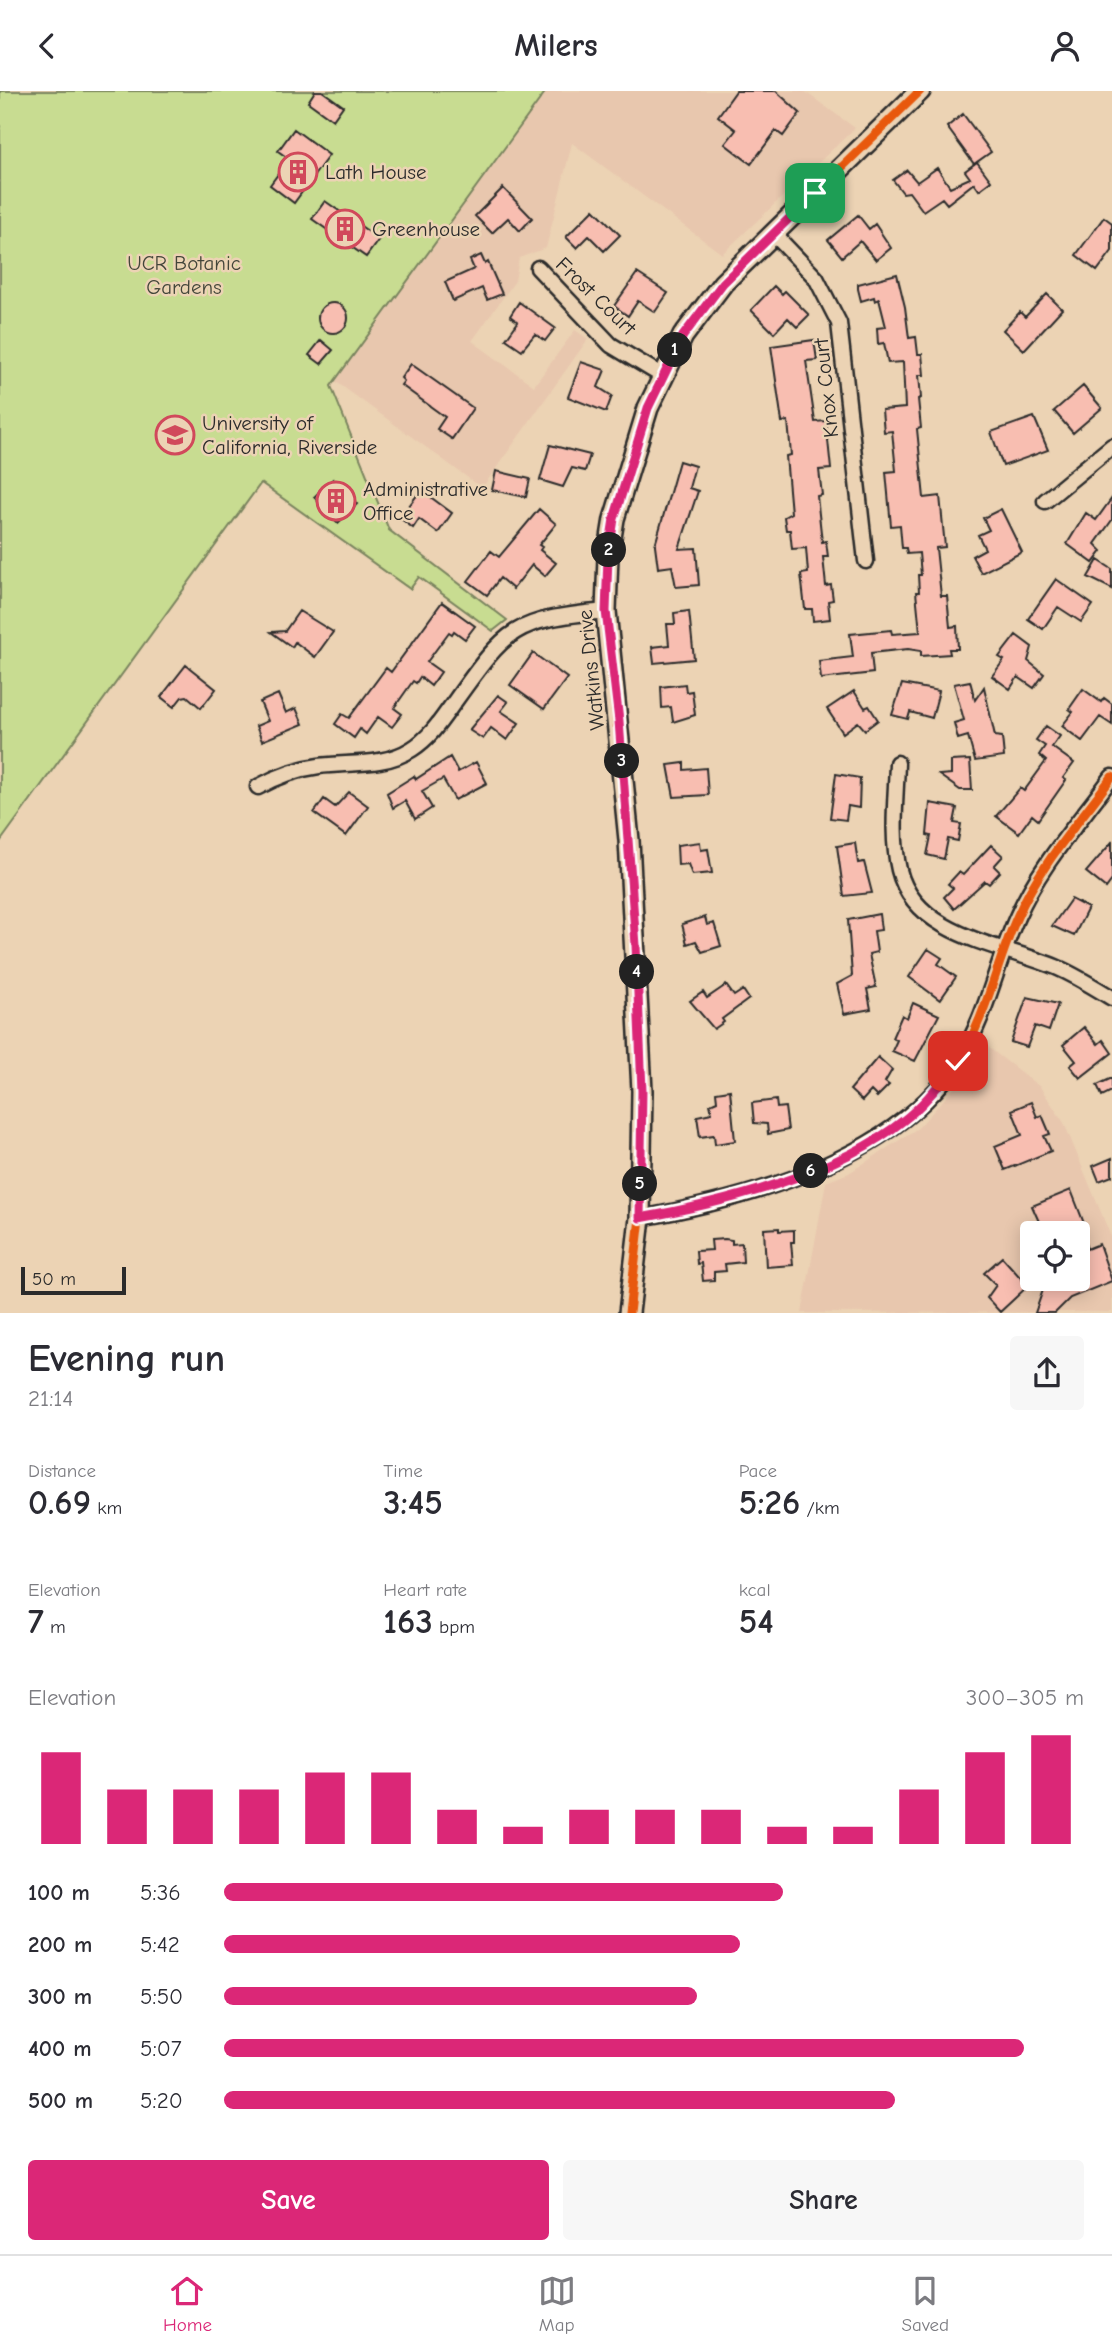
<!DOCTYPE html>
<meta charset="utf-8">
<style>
body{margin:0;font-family:"Comic Neue",sans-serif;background:#f7f7f7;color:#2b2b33;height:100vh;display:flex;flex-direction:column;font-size:26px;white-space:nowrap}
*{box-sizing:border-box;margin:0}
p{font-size:23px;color:#7c7c81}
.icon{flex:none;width:38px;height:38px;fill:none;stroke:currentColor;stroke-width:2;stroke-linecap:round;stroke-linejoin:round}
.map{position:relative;height:1222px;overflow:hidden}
.sheet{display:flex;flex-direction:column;background:#fff;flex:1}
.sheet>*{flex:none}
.buttons{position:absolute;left:1020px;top:1130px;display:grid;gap:14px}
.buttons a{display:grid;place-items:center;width:70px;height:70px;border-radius:7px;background:#fff;box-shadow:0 4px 18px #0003;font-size:35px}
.scale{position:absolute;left:21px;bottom:18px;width:105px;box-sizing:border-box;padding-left:7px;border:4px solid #2b2b2b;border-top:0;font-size:19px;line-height:24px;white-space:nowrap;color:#2b2b2b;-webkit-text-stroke:5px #ecd3b4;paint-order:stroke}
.pin{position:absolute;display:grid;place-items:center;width:60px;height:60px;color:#fff;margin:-30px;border-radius:14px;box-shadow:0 4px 10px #0006}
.km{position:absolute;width:35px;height:35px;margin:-18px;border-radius:50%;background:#222;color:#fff;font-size:19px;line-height:35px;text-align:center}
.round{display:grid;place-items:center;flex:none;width:74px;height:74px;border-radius:7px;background:#f7f7f7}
.head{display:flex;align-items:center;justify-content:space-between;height:119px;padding:0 28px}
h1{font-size:38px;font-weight:700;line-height:52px}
.figures{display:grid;grid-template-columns:repeat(3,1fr);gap:10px;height:119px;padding:7px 28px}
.figures div{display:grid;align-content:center}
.figures b{font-size:35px;font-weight:700}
.figures small{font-size:19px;font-weight:400}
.figures p{font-size:19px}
.chart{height:196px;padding:14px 28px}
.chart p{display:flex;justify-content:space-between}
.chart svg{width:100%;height:126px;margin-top:7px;stroke:#db2777;stroke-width:6}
.button{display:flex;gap:14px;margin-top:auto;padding:14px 28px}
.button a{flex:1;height:80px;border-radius:7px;background:#db2777;color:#fff;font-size:28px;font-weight:700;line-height:80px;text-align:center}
.button a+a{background:#f7f7f7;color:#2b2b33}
ul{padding:0 28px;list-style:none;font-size:23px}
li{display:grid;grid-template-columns:112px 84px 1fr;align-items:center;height:52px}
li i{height:18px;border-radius:9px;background:#db2777}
header{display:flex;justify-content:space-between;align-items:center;height:91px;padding:0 28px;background:#fff;font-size:32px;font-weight:700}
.dock{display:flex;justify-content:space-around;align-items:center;height:98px;border-top:2px solid #e1e1e2;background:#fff;font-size:19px;color:#7c7c81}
.dock a{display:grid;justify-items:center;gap:4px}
.dock .current{color:#db2777}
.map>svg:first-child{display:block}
.built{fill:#e8c7ae;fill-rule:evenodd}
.green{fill:#c8dc91;stroke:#7a845e;stroke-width:2}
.building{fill:#f8beb1;stroke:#2b2b2b;stroke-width:2}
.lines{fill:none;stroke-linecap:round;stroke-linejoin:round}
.street-casing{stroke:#2b2b2b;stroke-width:19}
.secondary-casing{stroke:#2b2b2b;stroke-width:24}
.street{stroke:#ecd3b4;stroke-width:14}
.secondary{stroke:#ecd3b4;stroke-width:19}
.cycleway-casing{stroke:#ecd3b4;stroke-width:13}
.cycleway{stroke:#e8590c;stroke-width:9}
.route-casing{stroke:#fff;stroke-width:14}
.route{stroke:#db2777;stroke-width:9}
.labels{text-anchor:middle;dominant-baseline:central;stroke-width:5;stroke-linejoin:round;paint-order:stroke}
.poi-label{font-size:21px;fill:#2b2b2b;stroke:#ecd3b4;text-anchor:start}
.park-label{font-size:21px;fill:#43463a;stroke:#ecd3b4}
.street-label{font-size:21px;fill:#2b2b2b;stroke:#ecd3b4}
</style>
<header><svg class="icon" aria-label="back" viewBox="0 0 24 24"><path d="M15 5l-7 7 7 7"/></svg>Milers<svg class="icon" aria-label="person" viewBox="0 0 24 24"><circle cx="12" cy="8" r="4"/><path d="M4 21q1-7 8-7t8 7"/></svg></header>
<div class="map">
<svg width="1112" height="1222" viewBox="0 0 1112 1222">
<rect width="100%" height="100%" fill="#ecd3b4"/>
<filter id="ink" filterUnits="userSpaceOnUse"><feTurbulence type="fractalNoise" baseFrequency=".0143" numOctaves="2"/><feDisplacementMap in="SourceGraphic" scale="14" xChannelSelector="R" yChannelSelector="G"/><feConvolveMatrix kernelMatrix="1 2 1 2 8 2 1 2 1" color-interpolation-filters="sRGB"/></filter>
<g filter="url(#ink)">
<path class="built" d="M0,0H804L855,37L722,163L572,52L546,157L519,167L515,190L472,250L534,295L575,239L588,248L482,397L335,290L331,295L389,439L507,529L493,540L419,486L410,498L261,392L0,751Z
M984,953L1040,996L1064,1032L1112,1148V1221L802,1222L826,1091L849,1082L918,1037L959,992ZM1032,1143H1078V1188H1032Z"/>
<path class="green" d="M0,0H546L331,295L389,439L507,529L493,540L419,486L410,498L261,392L0,751Z"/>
<path class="building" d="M315,0H322L343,15L333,29L308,11Z
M736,0H776L800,22L783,45L776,40L751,73L725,53L736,39L718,25Z
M963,23L991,61L974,73L947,36Z
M294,38L329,64L294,112L270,94L289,68L278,60Z
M977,71L991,90L979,99L974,92L947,113L942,107L923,120L909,101L903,102L893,89L907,79L917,91L937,77L950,96L970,87L965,80Z
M503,97L532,127L520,140L508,127L492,142L475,125Z
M325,110L379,148L366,166L312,128Z
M594,118L620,144L604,160L589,145L577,157L566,146Z
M858,124L869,138L875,133L891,157L876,169L860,150L842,166L828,149Z
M1104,126L1112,132V160L1097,180L1076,164Z
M481,164L485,173L488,171L502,203L487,209L482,197L453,210L445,191L474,178L470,169Z
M637,182L668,202L655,221L638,210L628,225L614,215Z
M897,183L905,216L909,247L916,246L918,263H922L924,284H919L921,307L918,308L921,337L917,338L924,407L940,405L945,456L936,457L941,505H947L950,536L957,535L958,558H949L950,563L921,565V560L908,558L871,562L873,582L821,588L819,570L853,566L850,543L891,539L892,543L920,541L916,501H919L918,484H921L919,462L907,463L906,457H902L900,434L891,435L886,381L896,380L892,340L884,341L882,319L905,317L903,271L888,272L884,252L878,253L877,237L886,236L879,208L875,210L874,206L861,210L858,198V193Z
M774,195L782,203L785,200L809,224L797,236L788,227L774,242L751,219Z
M1047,203L1062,218L1024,259L1003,239L1020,221L1025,226Z
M519,211L555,237L545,250L535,243L522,259L506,248L518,231L510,225Z
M318 227a15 15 0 1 1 30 0a15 15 0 1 1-30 0Z
M321,249L333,259L321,273L309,264Z
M814,249L817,269L806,270L815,331L826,330L831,378L819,379L822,404L817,405L822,451L826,450L828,466H823L826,495L831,494L833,509L828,510L830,528L813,530L812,518H805L801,483L808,482L806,457L792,458L790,439H786L784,426L791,422L786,365L791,364L788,330L782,331L771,255Z
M581,271L605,279L598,296L612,305L606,321L568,306Z
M411,273L473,317L452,348L437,338L445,326L401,294L404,290L401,287Z
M1083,295L1102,317L1073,342L1054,320Z
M1034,326L1048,359L1003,375L991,341Z
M550,354L590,364L585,380L572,377L563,396L540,389Z
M679,370L695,375L689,397L698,400L679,458L696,457L699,494L676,496L672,475L658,477L655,454Z
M496,380L530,388L526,406L492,399Z
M333,388L357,413L338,432L314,406Z
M421,399L452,422L438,442L419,428L413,437L400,427Z
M1112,407V429L1095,453L1102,460L1093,472L1067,453L1086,422L1096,429Z
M539,418L556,433L539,454L542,456L540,459L556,472L545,485L532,474L513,498L500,487L487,504L468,490L491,460L499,466Z
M1001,418L1022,461L981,482L972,465L985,458L978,444L989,439L983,427Z
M1098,469L1112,478V498L1088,486Z
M1056,488L1093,514L1081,531L1058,516L1043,538L1028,528Z
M442,511L475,535L465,548L454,540L452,543L449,541L427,571L441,581L431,595L420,586L416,592L413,590L394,617L402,623L392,636L378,626L366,643L360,638L354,647L335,633L342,623L349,627L386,577L391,581Z
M299,520L333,541L315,566L295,551L292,556L271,541L285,540Z
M689,520L694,568L654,572L652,556L669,554L667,533H675L674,522Z
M1016,544L1032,556L1028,570L1044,583L1034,597L1018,586L1010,598L992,585L1004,569L999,566Z
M533,562L567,587L544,618L510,594Z
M186,574L216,598L201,617L187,605L182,606L174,616L161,606Z
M970,590L975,609L984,596L995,645L1002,646L1004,666L975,670L968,645L958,648L954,632L964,629L954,593Z
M685,593L686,601L692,600L695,624L673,631L671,616L662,617L661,596Z
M902,593L939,600L932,627L910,621L908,628L892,624Z
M1083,598L1101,611L1104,607L1112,613V634L1100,626L1082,650L1062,635L1073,621L1069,618Z
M854,600L865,617L869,615L878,629L865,639L858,631L843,642L827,618Z
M278,603L286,622L296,617L303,633L262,650L256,635L268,630L260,611Z
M498,604L508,611L501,620L519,632L507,649L491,637L483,648L469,639Z
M1046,635L1060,645L1052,656L1074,672L1063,687L1066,689L1038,729L1032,724L1019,742L996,725L1020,697L1024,700L1046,670L1039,664L1045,655L1036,649Z
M450,666L458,681L476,671L487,692L455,709L443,688L422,700L432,717L415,728L405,710L393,717L387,702L414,685L416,688Z
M970,669L972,699H960L939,684L951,683V670Z
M684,672V679L706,677L708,704L674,706L668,674Z
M836,683L860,687L859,717L848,715L846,729L830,727Z
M349,701L368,715L346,745L314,722L324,708L335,716Z
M930,712L957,717L954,732L961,733L958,750L948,748L944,768L927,764L931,745L927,744Z
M700,751L701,759L708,758L712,782L692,784L688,773L678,774L677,754Z
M1112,751V789L1106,797L1086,781Z
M855,752L858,772L864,771L872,802L844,805L837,755Z
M991,754L1003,765L994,775L1000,781L989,793L985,790L954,818L944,806L953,797L948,793L959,781L963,784Z
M1071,808L1088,817L1074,845L1052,835Z
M879,823L881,839L874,840L877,861L869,863L876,896L867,898L871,918L844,923L837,893L852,885L848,829Z
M705,826L707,834L714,832L721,855L702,861L696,850L687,853L682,833Z
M928,858L942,867L938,873L956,886L940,909L909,886Z
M726,894L734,905L743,899L749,908L722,928L724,931L714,938L690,910L703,901L707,907Z
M1027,906L1058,913L1049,940L1035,935L1027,956L1011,951Z
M913,912L939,924L915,970L892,960L897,949L892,947L902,924L907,927Z
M1084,936L1098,953L1103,949L1112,962L1080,987L1070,975L1076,970L1063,954Z
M878,966L892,979L885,991L889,994L877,1006L871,1000L862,1010L850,999Z
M1112,987V1000L1102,1005L1097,994Z
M730,999L735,1050L715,1053L714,1044L700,1046L697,1025L712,1022L710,1013L717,1010L716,1001Z
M776,1009L777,1017L785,1016L788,1039L768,1043L767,1033L754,1032L752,1012Z
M1031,1011L1037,1026L1042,1024L1050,1043L1044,1045L1051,1060L1005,1079L995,1055L1022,1044L1012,1019Z
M1112,1067V1085L1099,1090L1093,1075Z
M1071,1099L1085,1135L1080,1137L1087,1158L1099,1153L1112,1190L1070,1207L1055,1222H1035L1043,1199L1068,1188H1078V1143H1056L1054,1138L1044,1142L1032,1115Z
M779,1137V1140L794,1139V1151H791L793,1174L766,1176L764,1138Z
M711,1149L725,1148L732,1149V1153L742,1152L743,1171L725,1173L726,1180L714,1181V1189L703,1190L701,1172L697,1173L696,1160L712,1159Z
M1002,1166L1028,1195L1000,1221L987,1207L996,1194L984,1182Z"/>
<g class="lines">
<defs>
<path id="street" d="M773,142L816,187L839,232L866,470
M538,177L611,254L661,284
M1045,410L1112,355
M897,672C896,706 891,745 899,779C915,845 1002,854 1056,876C1075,884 1094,896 1112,907
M258,696C278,685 296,678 319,675C350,671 384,676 412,658C431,646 442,628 455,610C508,536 513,529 606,520
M640,1127C749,1108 896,1068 959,969C987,925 996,873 1017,826C1039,775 1080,730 1112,686"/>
<path id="secondary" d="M629,1222L640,1127L642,1000L629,749L606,520L608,465L614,428L648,317L683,245L723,192L920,0"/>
</defs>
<use href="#street" class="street-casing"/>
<use href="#secondary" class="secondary-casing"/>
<use href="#street" class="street"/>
<use href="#secondary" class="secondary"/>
<defs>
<path id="cycleway" d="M640,1127C749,1108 896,1068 959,969C987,925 996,873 1017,826C1039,775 1080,730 1112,686
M629,1222L640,1127L642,1000L629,749L606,520L608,465L614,428L648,317L683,245L723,192L920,0"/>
</defs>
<use href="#cycleway" class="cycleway-casing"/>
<use href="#cycleway" class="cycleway"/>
</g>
</g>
<g class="lines" filter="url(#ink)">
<defs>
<path id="route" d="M815,102L723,192L683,245L648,317L614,428L608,466L606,520L619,630L636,854L642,1000L640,1127C724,1112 837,1083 904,1029C925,1013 941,991 958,970"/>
</defs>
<use href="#route" class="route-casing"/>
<use href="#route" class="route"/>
</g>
<defs>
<symbol id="building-ring" viewBox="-11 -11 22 22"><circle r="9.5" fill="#ecd3b4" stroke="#d1495b" stroke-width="1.5"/><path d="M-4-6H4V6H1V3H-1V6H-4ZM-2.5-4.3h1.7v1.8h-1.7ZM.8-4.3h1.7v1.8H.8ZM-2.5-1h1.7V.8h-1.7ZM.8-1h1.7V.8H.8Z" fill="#d1495b"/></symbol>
<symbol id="university-ring" viewBox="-11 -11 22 22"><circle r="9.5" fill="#ecd3b4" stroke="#d1495b" stroke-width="1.5"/><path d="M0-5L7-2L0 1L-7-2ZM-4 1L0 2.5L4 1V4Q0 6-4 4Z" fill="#d1495b"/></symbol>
</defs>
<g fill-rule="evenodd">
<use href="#building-ring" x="276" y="59" width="44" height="44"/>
<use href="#building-ring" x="323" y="116" width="44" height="44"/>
<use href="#university-ring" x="153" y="322" width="44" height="44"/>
<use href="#building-ring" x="314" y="388" width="44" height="44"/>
</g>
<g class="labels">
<g class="poi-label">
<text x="325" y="81">Lath House</text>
<text x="372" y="138">Greenhouse</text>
<text x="202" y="332">University of<tspan x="202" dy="24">California, Riverside</tspan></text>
<text x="363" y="398">Administrative<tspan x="363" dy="24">Office</tspan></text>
</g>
<g class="park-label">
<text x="184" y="172">UCR Botanic<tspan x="184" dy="24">Gardens</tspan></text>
</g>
<g class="street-label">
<text transform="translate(596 205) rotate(44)">Frost Court</text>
<text transform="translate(826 297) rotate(-96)">Knox Court</text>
<text transform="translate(591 579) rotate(-96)">Watkins Drive</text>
</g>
</g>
</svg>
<div class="buttons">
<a><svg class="icon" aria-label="locate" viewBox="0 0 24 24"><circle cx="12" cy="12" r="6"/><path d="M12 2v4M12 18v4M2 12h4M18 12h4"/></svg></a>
</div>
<div class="scale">50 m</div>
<div class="pin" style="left:815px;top:102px;background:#1e9e55"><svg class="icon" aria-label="arrive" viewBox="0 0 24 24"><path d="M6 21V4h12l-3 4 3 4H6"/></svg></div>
<div class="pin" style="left:958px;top:970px;background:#d93025"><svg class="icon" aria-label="check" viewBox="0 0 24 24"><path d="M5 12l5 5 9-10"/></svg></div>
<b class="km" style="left:675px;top:259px">1</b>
<b class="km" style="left:609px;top:459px">2</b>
<b class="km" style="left:622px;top:670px">3</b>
<b class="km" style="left:637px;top:881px">4</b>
<b class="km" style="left:640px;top:1093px">5</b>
<b class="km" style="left:811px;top:1080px">6</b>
</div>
<section class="sheet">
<div class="head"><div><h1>Evening run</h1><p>21:14</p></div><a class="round"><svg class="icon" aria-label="share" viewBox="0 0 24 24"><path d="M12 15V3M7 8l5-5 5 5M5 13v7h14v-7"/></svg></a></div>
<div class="figures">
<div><p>Distance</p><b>0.69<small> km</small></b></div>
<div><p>Time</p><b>3:45</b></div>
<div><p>Pace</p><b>5:26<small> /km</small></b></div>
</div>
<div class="figures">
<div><p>Elevation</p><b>7<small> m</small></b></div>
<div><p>Heart rate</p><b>163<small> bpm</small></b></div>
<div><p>kcal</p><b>54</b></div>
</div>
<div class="chart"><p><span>Elevation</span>300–305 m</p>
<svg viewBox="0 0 160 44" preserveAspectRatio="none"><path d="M5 44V12M15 44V25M25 44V25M35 44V25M45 44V19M55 44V19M65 44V32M75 44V38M85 44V32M95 44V32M105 44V32M115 44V38M125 44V38M135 44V25M145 44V12M155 44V6"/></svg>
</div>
<ul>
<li><b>100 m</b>5:36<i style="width:65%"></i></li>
<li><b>200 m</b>5:42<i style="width:60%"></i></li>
<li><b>300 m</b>5:50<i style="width:55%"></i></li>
<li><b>400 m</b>5:07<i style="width:93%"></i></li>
<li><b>500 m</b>5:20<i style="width:78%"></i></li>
</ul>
<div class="button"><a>Save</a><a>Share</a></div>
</section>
<nav class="dock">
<a class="current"><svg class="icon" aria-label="home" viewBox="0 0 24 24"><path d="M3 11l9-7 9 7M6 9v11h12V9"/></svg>Home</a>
<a><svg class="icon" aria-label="map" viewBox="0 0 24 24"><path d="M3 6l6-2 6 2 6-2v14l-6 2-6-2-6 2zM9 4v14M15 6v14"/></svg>Map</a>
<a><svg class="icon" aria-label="saved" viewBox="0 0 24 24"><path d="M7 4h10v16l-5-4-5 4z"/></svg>Saved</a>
</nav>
